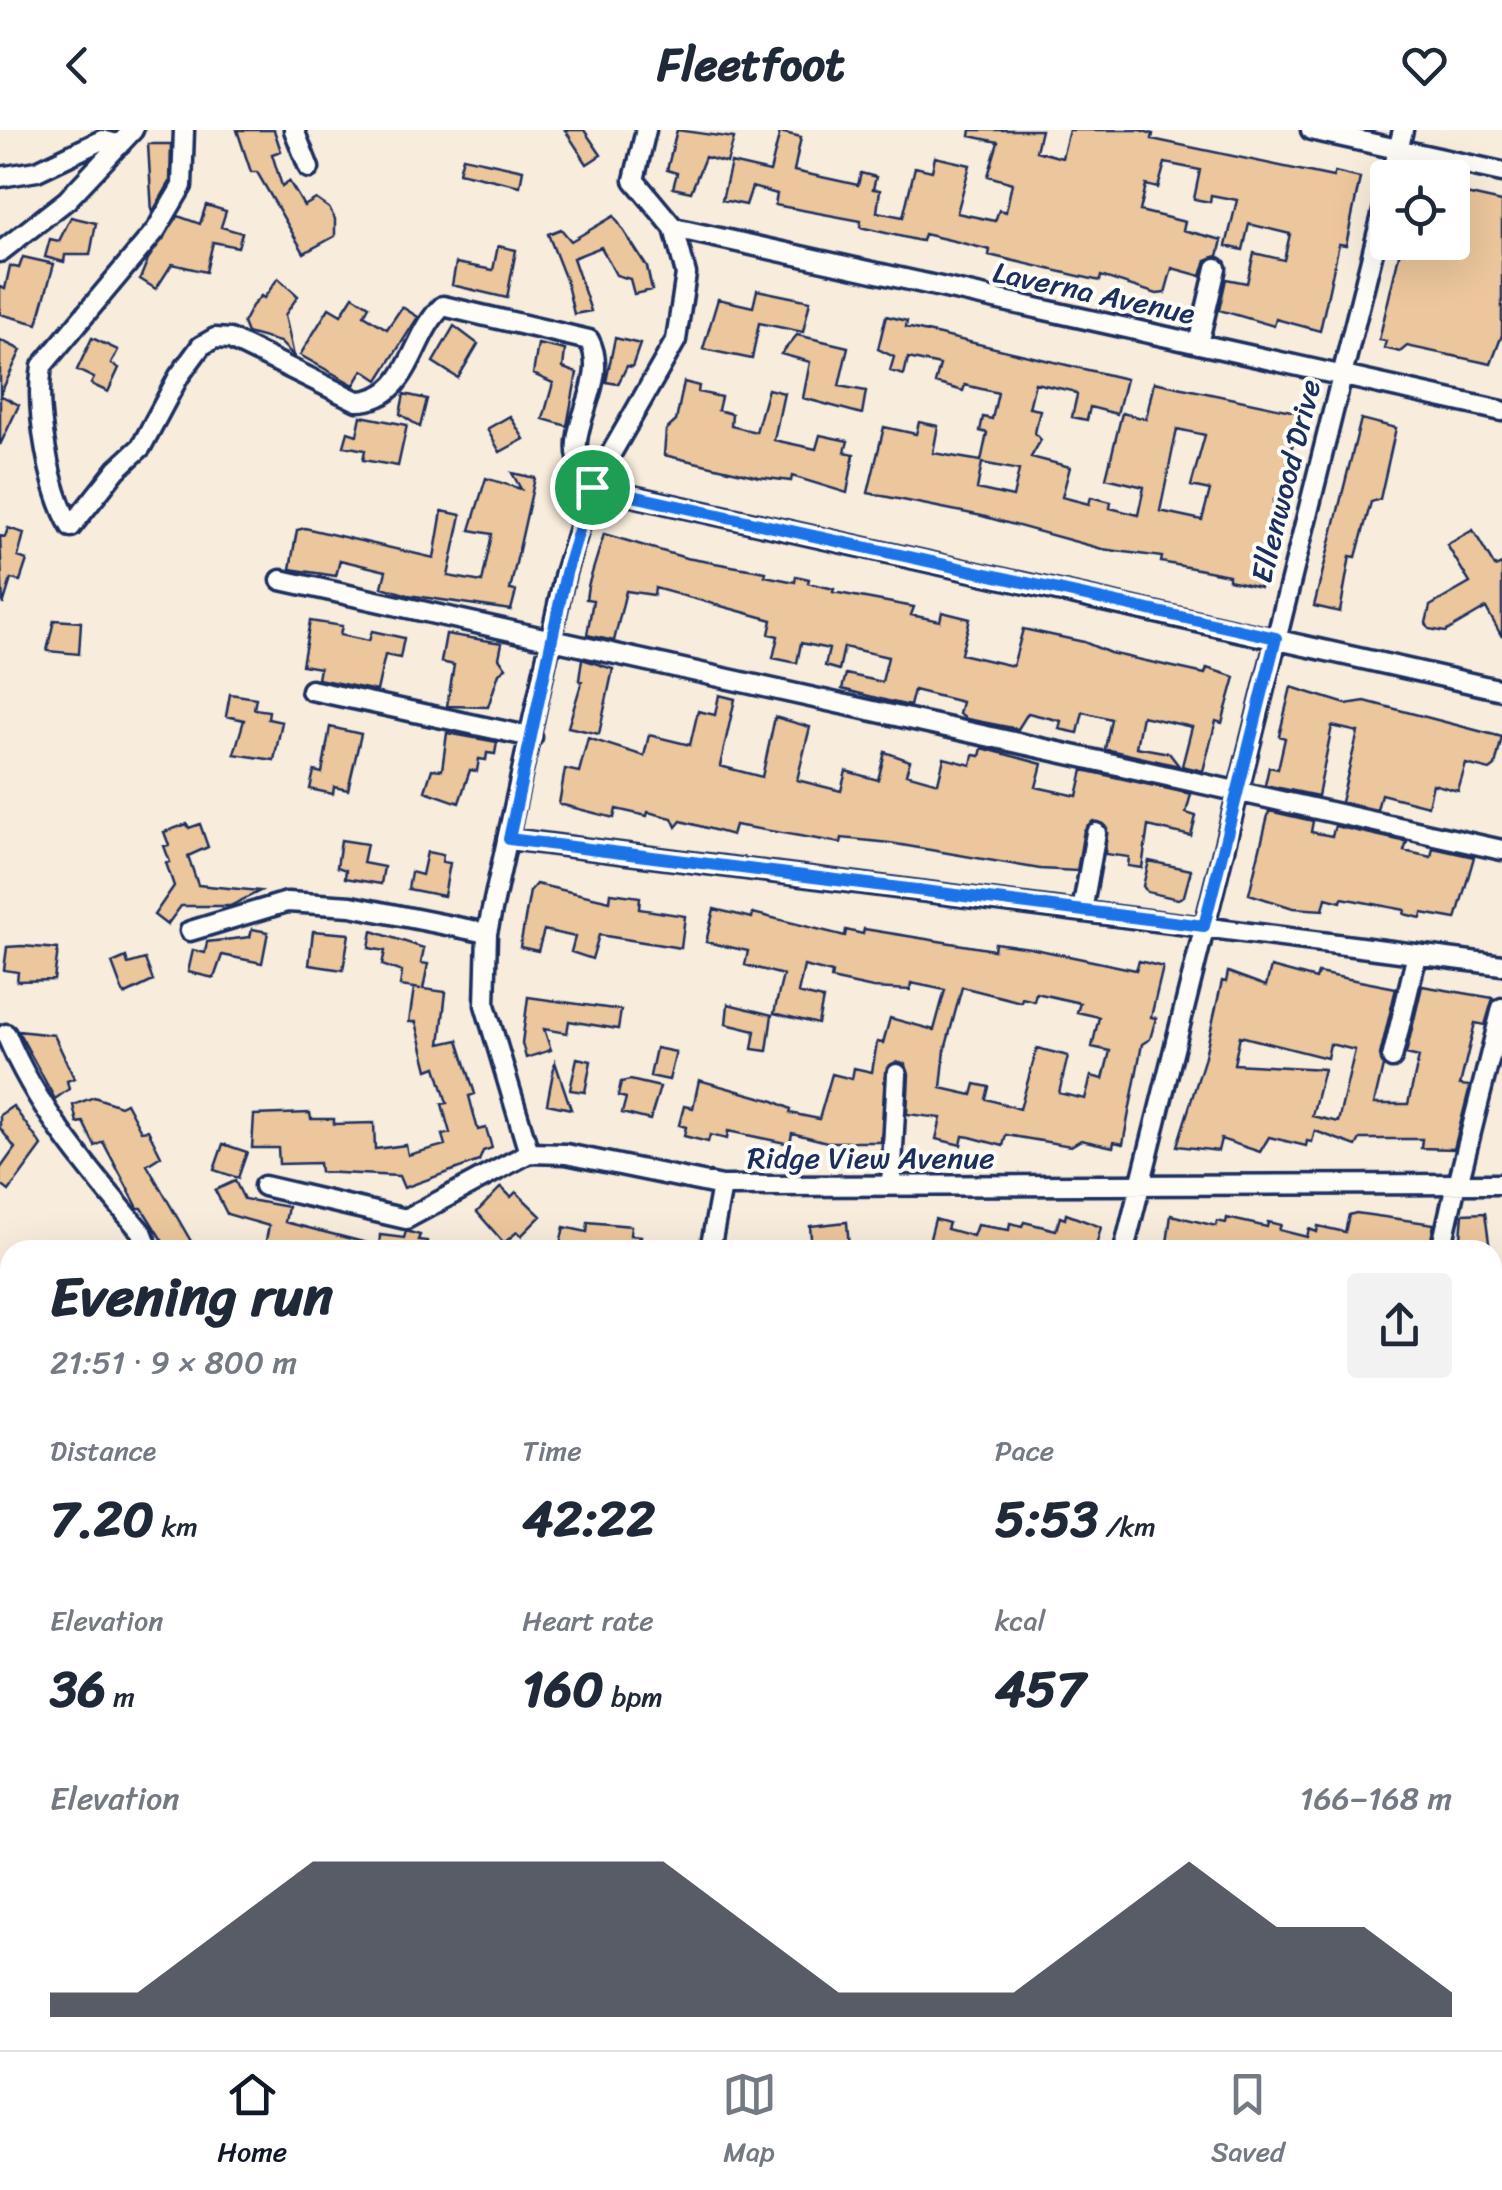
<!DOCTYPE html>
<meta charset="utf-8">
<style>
body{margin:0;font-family:Sriracha,sans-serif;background:#f2f2f3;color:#1f2937;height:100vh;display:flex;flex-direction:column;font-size:38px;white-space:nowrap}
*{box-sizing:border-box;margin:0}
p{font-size:32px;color:#747a83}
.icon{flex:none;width:55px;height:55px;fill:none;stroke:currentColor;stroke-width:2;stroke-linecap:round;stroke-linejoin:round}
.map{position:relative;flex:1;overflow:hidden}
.panel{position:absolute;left:0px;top:1110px;width:1502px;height:810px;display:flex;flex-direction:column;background:#fff;border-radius:30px 30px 0 0;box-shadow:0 10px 40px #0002}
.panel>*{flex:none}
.controls{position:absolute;left:1370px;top:30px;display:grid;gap:20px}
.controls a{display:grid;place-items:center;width:100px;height:100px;border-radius:10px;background:#fff;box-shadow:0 10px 40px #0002;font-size:50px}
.pin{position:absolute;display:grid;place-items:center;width:85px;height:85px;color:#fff;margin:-42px;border:5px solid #fff;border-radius:50%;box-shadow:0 2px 10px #0007}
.round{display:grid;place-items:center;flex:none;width:105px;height:105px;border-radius:10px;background:#f2f2f3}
.overview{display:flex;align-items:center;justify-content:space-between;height:170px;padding:0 50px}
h1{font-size:55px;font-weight:700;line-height:75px}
.figures{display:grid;grid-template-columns:repeat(3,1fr);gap:15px;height:170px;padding:10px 50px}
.figures div{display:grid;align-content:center}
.figures b{font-size:50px;font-weight:700}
.figures small{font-size:28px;font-weight:400}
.figures p{font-size:28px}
.chart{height:280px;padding:20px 50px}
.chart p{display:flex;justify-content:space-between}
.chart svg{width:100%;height:180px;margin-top:10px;fill:#111827;opacity:.7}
header{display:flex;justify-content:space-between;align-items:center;height:130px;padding:0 50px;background:#fff;font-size:45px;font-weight:700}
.tabs{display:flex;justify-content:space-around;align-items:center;height:140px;border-top:2px solid #e0e1e3;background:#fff;font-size:28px;color:#747a83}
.tabs a{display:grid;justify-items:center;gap:5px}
.tabs .on{color:#111827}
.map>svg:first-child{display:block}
.building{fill:#ecc69c;stroke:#1b2f5e;stroke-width:2.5;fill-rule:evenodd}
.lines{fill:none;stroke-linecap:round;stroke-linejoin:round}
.minor-casing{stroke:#1b2f5e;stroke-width:25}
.major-casing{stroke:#1b2f5e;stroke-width:30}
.minor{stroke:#fdfcf7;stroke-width:18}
.major{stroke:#fdfcf7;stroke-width:22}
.route-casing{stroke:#fff;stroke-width:20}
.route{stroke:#1a73e8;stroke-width:12}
.labels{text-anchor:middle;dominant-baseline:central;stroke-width:8;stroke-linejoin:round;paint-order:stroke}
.street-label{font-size:30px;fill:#1b2f5e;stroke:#fdfcf7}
</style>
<header><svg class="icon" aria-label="back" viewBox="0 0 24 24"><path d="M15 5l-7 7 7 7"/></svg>Fleetfoot<svg class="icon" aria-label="heart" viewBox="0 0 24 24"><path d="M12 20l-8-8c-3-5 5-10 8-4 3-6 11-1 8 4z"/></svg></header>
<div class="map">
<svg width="1502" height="1920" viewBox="0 0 1502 1920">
<rect width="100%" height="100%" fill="#f8ecdc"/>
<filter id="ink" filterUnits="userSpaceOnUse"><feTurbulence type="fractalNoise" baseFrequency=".01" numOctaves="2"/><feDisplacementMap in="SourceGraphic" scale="20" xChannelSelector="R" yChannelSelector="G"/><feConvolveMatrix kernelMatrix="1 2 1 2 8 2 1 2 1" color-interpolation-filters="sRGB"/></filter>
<g filter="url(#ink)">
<path class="building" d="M237,0H274L281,21L272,24L282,56L289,51L304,76L316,69L329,78L335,89V106L304,123L257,42H251Z
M565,0H584L601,25L587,34Z
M677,0L734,8L727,33L705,27L691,62L673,58L677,43L667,40Z
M971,0H1041L1036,21L1062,28L1069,0H1140L1153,4L1152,9L1333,47L1335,42L1360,48L1346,115L1339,114L1320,201L1276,189L1274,196L1219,180L1226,149L1247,153L1254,123L1284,130L1290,104L1249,94L1243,120L1226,116L1237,70L1211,65L1210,72L1194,69L1200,40L1165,33L1158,58L1146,55L1140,81L1185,92L1183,100L1222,110L1218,126L1206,130L1201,146L1172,138L1165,163L1157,164L1101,146L1100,151L989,125L990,120L954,111L924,104L922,111L916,110L860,97L861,91L775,75L777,64L752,57L746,75L722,70L731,33L770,42L780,2L801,7L794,41L858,55L861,43L876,47L873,59L880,60L877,82L903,87L915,37L932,41L935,27L970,35L957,83L995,91L999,80L1006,82L1012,53L988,46L998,12L970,6Z
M148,14H171L170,52L152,83Z
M463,27L523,40L520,56L459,42Z
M1452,61L1502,72V205L1491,234L1407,216L1400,222L1384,218L1386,211L1379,210L1402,112H1452Z
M206,75L226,81L221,97L242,103L238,117L213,112L206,142L172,134L156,159L140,149L148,129L178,86L200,94Z
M614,86L647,137L652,160L634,164L630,149L616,145L601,117L573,128L591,181L574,184L566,150L548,104L561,99L571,111Z
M71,87L96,93L90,125H65L64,132L45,127L50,109L59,111Z
M498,116L516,120L507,168L452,155L456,133L493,140Z
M23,127L54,134L37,194L0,184V157L5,159L10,136L19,138Z
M278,148L298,166L285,185L294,226L280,212L247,203L243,193L252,176L261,166L264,168Z
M757,160L810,171L803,202L759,193L752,229L703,219L718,169L753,177Z
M353,166L369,176L364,185L387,199L402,177L418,187L378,250L363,240L354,255L300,225L329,178L341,185Z
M886,186L907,191L906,197L1126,249L1117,284L1090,277L1087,290L1072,287L1077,265L1072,261L1035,253L1029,278L1040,280L1035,303L1041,310L1031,327L1070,337L1062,367L1089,374L1091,367L1111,372L1110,378L1138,385L1144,357L1106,348L1122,283L1146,289L1154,252L1296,282L1295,304L1302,310L1293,313L1278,371L1274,370L1260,457L1229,450V445L1161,432L1162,427L1102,419L982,386L868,363L884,297L916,304L919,292L938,296L933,323L981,331L987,303L980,301L983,287L992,289L998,263L965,255L963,261L935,253L940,235L908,228L904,245L890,241L894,227L878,219ZM1177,299L1205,305L1191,356L1210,360L1202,390L1160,381ZM982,333L1019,340L1013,367L977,359Z
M454,196L478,214L458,248L433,232Z
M797,205L848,217L839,256L866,261L862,284L803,268L810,232L781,224Z
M92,208L118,220L111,234L119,238L108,262L91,254L94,248L77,240Z
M615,208L640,214L632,237L627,236L618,254L606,252Z
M0,210L21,220L0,265L19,275L0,315Z
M538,214L565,220L563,238L577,243L567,296L543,289L553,253L533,244Z
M684,252L699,256L698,262L721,267L718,280L732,284L731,296L756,302L768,259L784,263L774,310L816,319L820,305L848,311L845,322L854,324L847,363L792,346L791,351L759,347L664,325L666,300L676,291Z
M404,264L427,269L420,297L400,284Z
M361,286L407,295L398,336L363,330L365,320L344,316L348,302L357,305Z
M510,286L524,309L500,322L487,299Z
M1361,289L1396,298L1380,369L1371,372L1356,427L1350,426L1340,482L1314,476Z
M512,343L535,348L510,460L516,461L511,480L408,465L382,457L386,441L340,430L336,446L290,439L297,400L305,398L434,428L442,381L461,385L448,446L482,452L492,404L470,400L486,348L521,359Z
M8,398L24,403L18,427L27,430L20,451L11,449L3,475L0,406L5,407Z
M1473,400L1495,437L1502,434V507L1486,478L1445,502L1429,499L1426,493L1430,476L1470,453L1447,415Z
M604,404L686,428L766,442L765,446L795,452L796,446L809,449L808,453L834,459L833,462L914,477L911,485L940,491L942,482L970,489L961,524L1013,536L1023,499L1084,512L1110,523L1205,544L1207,538L1235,547L1222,593L1216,591L1203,641L1182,636L1192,597L1142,586L1136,617L1169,623L1179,636L1105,619L1111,589L1083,582L1078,603L1059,599L1061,591L1028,583L1018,599L967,589L959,584L962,572L914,560L910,576L892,572L842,559L846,544L882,552L888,527L844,517L839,540L825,536L829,519L801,513L797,533L773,528L778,506L769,504L772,490L655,458L654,465L626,461L614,511L587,505L593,470L586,469L588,456Z
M54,490L81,492L79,524L47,521Z
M310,491L342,496L340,505L369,511L372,501L404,508L400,528L385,525L377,561L318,549L320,538L302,535Z
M446,504L502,513L499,528L506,538L499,543L488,577L447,576L454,535L441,532Z
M582,529L613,539L599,604L568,597L582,551L579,550Z
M1291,557L1346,574L1365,571L1502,607L1495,636L1490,640L1466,634L1458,661L1433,654L1428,676L1381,664L1377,680L1341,672L1358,602L1332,596L1318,666L1265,655L1269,637L1278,639L1285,608L1279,606Z
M230,564L256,568L254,579L269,581L268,589L282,592L274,630L234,624L244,590L226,586Z
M719,565L735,569L720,636L762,647L775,587L810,597L797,650L841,661L846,641L878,650L885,622L910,631L906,644L938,653L944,628L971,635L973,625L980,626L982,618L1042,634L1036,657L1077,666L1083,640L1191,664L1186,683L1196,686L1191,706L1148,696L1142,738L1128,736L1129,727L1105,724L1107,698L1093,691L1084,700L1077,741L1040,739L890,713L842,708L841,713L735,695L732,705L681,691L676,697L672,688L648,682L647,686L616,679L614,688L559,674L565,639L579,642L588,608L644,626L649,605L690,615L698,581L715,585Z
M330,597L361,604L348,660L334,657L333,664L310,659L314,641L322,643Z
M447,603L497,612L495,624L487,623L486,630L479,629L477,641L470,640L459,673L425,661L432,639L442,640Z
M1269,681L1313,691L1311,702L1332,706L1335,696L1407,712L1404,721L1431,727L1433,718L1474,727L1456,789L1422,783L1421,788L1404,784L1405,780L1342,768L1341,772L1326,768L1323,780L1293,778L1249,764Z
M187,694L189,698L200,694L208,717L188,726L198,755L260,761L230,776H181L167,795L154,785L174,756L166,733L170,732L164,716L169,715L164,702Z
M341,710L367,714L363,733L384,737L381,754L345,748L346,740L337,737Z
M427,722L443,725L442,732L450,733L444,766L408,759L411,742L422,745Z
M1149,731L1191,740L1184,766L1178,769L1147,762L1143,756Z
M536,754L610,771L611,763L640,767L639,779L685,786L681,818L599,805L592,829L571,822L575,807L544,800L538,821L520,817L530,761Z
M714,779L752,788L753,783L845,806L846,800L863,804L864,799L994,820L995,813L1030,818L1136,840L1139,831L1163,837L1151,887L1156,888L1150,909L1142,914L1123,1014L1114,1012L1113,1017L1081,1010L1071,1016L1006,1005L1003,1016L970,1007L963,1006L961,1015L936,1009L941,988L907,984L909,944L905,934L897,932L885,942L881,1012H827L792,1003L790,1014L728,1001L727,1009L710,1005L708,1012L684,1006L686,997L679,995L684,976L693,978L699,950L774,971L791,979L790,983L819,989L832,944L852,949L854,938L872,942L877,912L883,913L890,888L934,900L945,860L911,853L910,860L873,858L831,849L832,843L804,836L798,863L823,869L818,894L774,883L783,845L745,835L748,821L706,812ZM962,857L1021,872L1022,868L1034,871L1036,863L1080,873L1077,882L1099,887L1092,917L1110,921L1103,949L1091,946L1085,969L1059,963L1068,926L1037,918L1020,979L986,969L989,957L975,954L972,965L941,958L945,920Z
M252,799L268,802L262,833L222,825L214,848L188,842L193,820L205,823L207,812L250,807Z
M313,801L349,804L343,840L309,835Z
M372,801L424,818L421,833L428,834L423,859L446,862L440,914L458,910L475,964L469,966L478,1000L486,998L492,1018L483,1021L479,1031L404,1058L399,1046L320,1042L319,1033L279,1034L278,1018H252L254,985L310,983L311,989H334V994L374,993L375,1019L406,1015L408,1025L445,1015L442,1005L450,1003L442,974L447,973L436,937L428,940L416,892H409L414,858L421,859L400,856L402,842L382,835L385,821L369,818Z
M22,816L58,819L54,850L17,851L18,842L4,840L7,817Z
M126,827L128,834L145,829L153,851L124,865L112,833Z
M1271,837L1316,849L1318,843L1396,858L1380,925L1383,936L1374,974H1408L1419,927L1406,924L1422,856L1493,868L1485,895L1475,893L1460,955L1470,956L1454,1019L1421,1018L1422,1009H1360L1356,1016L1315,1001L1312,1012L1307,1011L1306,1016L1269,1007L1260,1022L1221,1009L1218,1021L1177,1016L1204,930L1222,851L1226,852L1228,842L1266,856ZM1240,906L1327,928L1330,914L1355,920L1338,992L1312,986L1324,939L1234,934Z
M528,867L621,880L618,899L569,891L567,903L544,899L551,920L526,928L522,913Z
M728,874L772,885L767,921L752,919L755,901L726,894Z
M18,901L54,905L74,948L67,951L69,959L55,969Z
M656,918L676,922L669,950L650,946Z
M577,928L591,931L585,962L570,960Z
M555,932L571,979L547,974Z
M630,950L660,957L650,990L622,983L626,968L618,966L621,952Z
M94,967L120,976L126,973L141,1001L148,1000L161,1026L147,1035L196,1120H168L142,1078H138L103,1012L95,1016L83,992L77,993L73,975Z
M13,976L42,1016L9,1061L0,1054V1039L15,1018L0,998V985Z
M223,1014L247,1022L238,1048L214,1040Z
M235,1051L244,1069L288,1077L285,1092L375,1115L374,1120H286L265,1115L269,1096L227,1084L215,1060Z
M501,1057L511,1067L516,1062L541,1086L521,1106L517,1102L504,1113L477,1082Z
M1356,1083L1434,1094L1429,1120H1166L1171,1085L1216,1096L1217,1091L1226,1093L1227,1088L1267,1097L1268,1092L1281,1095L1279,1100L1307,1107L1309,1099L1317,1102L1318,1096L1345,1102L1349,1085Z
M1485,1083L1490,1120H1460L1463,1084Z
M1066,1084L1101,1097L1095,1120H927L935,1089L949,1093L947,1099L973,1106L977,1095L1009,1100L1010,1093L1022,1096L1024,1092L1056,1100L1060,1087L1065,1089Z
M588,1092L631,1096L630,1105L641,1106L640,1120H585L560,1114L564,1097L587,1102Z
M847,1092L849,1117L812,1120L810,1096Z
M406,1101L420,1105L418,1110L427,1111L426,1120H379L380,1105L404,1108Z"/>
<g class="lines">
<defs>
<path id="minor" d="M184,0L182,56L156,100L42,236C35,279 49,360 71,397L117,339L141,317L179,246L201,216L215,208L230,209L357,271C411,270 410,206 443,176L589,210C610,249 569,293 578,328C580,338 588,348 592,357L1502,560
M294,0L309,38
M1311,0L1502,42
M0,47L37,41L102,10L120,15
M1391,48L1403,0
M674,98L1502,281
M0,122L67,70L133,0
M1198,214L1216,138
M281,450L1502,720
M311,560L532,607
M509,709L1502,835
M1082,781L1096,703
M190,801L287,772L351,776L487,803
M6,904C38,981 90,1041 143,1104L149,1120
M1392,928L1417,824
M529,1023L485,875L487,803L565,443L592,357L676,210L686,144L674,98L634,50L646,0
M1458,1054L1502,878
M891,1055L897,944
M264,1056L406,1089L529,1023L566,1024L722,1056L1502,1054
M710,1120L722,1056
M1124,1120L1388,61
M1441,1120L1456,1054
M0,1203L10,1200
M1492,1265L1502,1264
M1492,1425H1502
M1492,1566L1502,1567
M1492,1732L1502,1735
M1492,1797L1502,1800
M0,1828L10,1812
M1492,1831L1502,1835
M351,1910L359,1920
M681,1910L693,1920
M1276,1910L1294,1920
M305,1920L316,1910
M920,1920L923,1910"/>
<path id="major" d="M1492,1527L1502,1496
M1492,1701L1502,1669
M1344,1920L1350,1910
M1405,1920L1410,1910"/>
</defs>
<use href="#minor" class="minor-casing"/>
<use href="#major" class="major-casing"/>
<use href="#minor" class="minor"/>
<use href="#major" class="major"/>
</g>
</g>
<g class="lines" filter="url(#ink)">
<defs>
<path id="route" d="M592,357L1276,508L1204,796L509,709L566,443Z"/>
</defs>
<use href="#route" class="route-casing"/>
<use href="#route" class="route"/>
</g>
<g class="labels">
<g class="street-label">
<text transform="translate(1094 163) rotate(12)">Laverna Avenue</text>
<text transform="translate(1286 351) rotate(-76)">Ellenwood Drive</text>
<text x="871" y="1028">Ridge View Avenue</text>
</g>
</g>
</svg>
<div class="controls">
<a><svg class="icon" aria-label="locate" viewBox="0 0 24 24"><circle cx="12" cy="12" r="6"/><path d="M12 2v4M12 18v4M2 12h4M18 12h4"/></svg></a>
</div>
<div class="pin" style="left:592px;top:357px;background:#1e9e55"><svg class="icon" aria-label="arrive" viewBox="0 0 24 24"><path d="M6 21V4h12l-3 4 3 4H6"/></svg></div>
<section class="panel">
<div class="overview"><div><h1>Evening run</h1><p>21:51 · 9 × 800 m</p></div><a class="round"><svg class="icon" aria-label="share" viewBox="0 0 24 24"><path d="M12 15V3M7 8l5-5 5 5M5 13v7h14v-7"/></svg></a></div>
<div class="figures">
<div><p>Distance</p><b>7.20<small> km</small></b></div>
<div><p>Time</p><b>42:22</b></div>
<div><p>Pace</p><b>5:53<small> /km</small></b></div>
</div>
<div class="figures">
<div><p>Elevation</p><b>36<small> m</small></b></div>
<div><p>Heart rate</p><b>160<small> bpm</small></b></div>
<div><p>kcal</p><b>457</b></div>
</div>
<div class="chart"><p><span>Elevation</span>166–168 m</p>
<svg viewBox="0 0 160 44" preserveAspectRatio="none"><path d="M0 44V38L10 38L20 22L30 6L40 6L50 6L60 6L70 6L80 22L90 38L100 38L110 38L120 22L130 6L140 22L150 22L160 38V44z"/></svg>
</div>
</section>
</div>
<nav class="tabs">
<a class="on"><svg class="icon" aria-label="home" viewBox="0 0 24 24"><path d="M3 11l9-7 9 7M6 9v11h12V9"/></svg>Home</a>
<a><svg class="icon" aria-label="map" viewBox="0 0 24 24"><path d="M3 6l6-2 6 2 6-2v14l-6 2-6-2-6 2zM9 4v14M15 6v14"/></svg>Map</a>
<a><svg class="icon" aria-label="saved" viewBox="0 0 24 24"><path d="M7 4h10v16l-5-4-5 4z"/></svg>Saved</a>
</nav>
